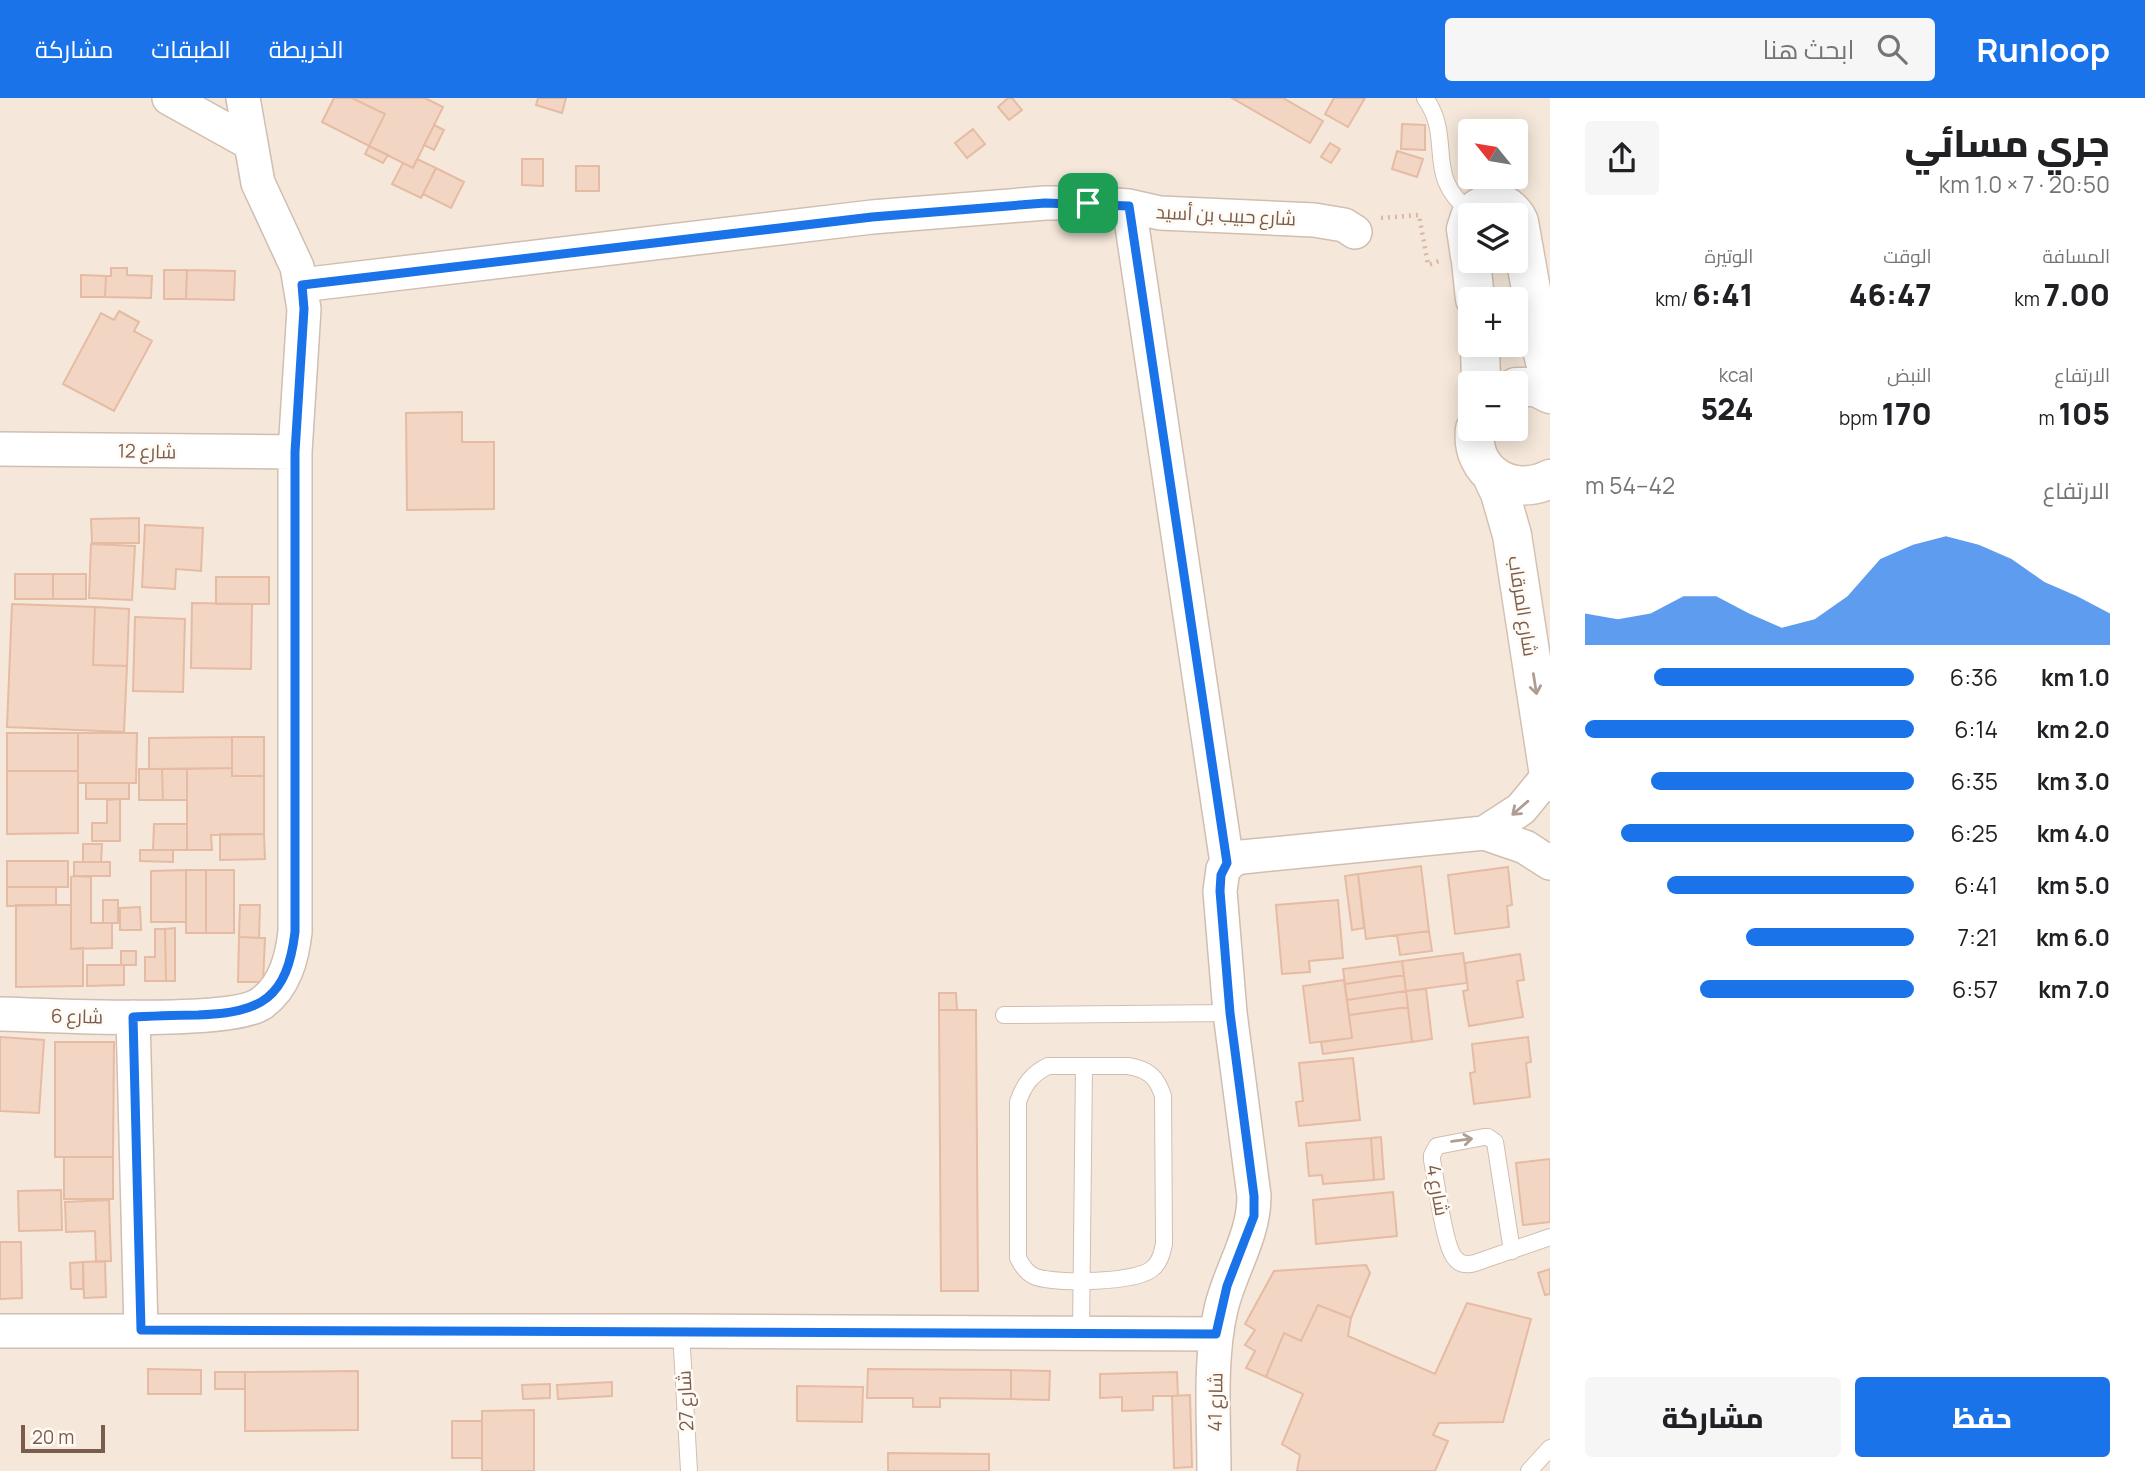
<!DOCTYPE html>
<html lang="ar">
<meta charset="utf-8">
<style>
body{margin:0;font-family:Manrope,Cairo,sans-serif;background:#f6f6f6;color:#202124;direction:rtl;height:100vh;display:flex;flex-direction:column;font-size:26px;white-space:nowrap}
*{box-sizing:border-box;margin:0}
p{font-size:23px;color:#757577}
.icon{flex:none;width:38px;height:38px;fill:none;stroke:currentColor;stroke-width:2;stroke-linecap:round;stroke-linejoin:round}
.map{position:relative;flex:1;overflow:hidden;direction:ltr}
.panel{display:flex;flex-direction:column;background:#fff;width:595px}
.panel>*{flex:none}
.needle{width:46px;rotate:300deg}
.controls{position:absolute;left:1458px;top:21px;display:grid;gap:14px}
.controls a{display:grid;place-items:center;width:70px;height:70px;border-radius:7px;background:#fff;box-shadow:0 4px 18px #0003;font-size:35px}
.scale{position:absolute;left:21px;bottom:18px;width:84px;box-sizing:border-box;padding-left:7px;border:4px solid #7a5c4d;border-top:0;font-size:19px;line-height:24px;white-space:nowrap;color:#7a5c4d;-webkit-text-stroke:5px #fffaf3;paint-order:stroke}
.pin{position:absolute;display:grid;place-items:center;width:60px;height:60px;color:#fff;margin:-30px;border-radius:14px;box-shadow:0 4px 10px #0006}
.round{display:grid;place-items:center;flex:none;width:74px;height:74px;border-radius:7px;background:#f6f6f6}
.headline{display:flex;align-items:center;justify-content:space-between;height:119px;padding:0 35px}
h1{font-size:38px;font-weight:800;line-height:52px}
.stats{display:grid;grid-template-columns:repeat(3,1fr);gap:10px;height:119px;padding:7px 35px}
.stats div{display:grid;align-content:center}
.stats b{font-size:30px;font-weight:800}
.stats small{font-size:19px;font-weight:400}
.stats p{font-size:19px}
.chart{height:196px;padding:14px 35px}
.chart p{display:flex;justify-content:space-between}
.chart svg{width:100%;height:126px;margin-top:7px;fill:#1a73e8;opacity:.7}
.button{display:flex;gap:14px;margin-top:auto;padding:14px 35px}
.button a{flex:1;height:80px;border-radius:7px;background:#1a73e8;color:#fff;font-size:28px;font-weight:800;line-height:80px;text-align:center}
.button a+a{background:#f6f6f6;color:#202124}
ul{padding:0 35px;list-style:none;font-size:23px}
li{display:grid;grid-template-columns:112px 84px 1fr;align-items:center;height:52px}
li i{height:18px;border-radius:9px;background:#1a73e8}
header{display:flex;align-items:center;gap:42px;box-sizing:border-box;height:98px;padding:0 35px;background:#1a73e8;color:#fff}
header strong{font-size:33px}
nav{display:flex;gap:38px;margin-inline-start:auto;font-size:24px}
.search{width:490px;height:63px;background:#f6f6f6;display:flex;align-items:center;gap:18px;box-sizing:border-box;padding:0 24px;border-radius:7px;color:#757577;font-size:26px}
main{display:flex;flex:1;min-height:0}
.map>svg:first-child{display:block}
.residential{fill:#f5e8da;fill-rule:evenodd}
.building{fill:#f3d5c3;stroke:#e6bba3;stroke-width:2}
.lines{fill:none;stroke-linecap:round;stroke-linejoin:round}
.lane-casing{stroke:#d1beb0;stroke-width:18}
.street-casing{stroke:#d1beb0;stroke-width:36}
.secondary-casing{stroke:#d6c0b0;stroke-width:41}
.path{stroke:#d9b8a5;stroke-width:4.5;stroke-dasharray:2 5;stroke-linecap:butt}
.lane{stroke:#fff;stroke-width:16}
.street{stroke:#fff;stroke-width:33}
.secondary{stroke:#fff;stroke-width:38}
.oneway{stroke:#af9d94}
.route-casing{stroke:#fff;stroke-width:14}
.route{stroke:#1a73e8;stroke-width:9}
.labels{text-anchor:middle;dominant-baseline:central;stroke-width:5;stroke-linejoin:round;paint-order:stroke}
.street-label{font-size:19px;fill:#7a5c4d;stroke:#fffaf3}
</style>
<header>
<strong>Runloop</strong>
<div class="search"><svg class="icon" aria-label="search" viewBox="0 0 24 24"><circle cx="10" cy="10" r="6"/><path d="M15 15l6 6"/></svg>ابحث هنا</div>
<nav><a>الخريطة</a><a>الطبقات</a><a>مشاركة</a></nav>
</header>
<main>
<section class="panel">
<div class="headline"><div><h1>جري مسائي</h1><p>20:50 · 7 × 1.0 km</p></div><a class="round"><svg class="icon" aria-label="share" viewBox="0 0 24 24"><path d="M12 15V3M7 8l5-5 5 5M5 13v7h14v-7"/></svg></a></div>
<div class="stats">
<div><p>المسافة</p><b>7.00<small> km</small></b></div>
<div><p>الوقت</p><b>46:47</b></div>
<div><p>الوتيرة</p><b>6:41<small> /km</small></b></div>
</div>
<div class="stats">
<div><p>الارتفاع</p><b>105<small> m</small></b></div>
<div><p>النبض</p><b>170<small> bpm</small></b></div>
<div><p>kcal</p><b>524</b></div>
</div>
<div class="chart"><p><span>الارتفاع</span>42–54 m</p>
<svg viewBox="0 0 160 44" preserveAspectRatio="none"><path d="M0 44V33L10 35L20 33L30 27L40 27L50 33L60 38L70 35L80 27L90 14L100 9L110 6L120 9L130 14L140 22L150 27L160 33V44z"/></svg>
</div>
<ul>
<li><b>1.0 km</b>6:36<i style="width:79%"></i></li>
<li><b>2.0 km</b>6:14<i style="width:100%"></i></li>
<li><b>3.0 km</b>6:35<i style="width:80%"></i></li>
<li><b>4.0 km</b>6:25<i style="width:89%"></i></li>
<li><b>5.0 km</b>6:41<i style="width:75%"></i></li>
<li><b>6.0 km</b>7:21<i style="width:51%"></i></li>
<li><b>7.0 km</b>6:57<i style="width:65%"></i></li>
</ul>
<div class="button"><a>حفظ</a><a>مشاركة</a></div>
</section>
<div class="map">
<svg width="1550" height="1373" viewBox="0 0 1550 1373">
<rect width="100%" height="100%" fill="#fdf6ec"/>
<path class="residential" d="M0,0H1550V1373H0ZM1470,33H1516V79H1470ZM1470,117H1516V163H1470ZM1470,201H1516V247H1470ZM1470,285H1516V331H1470Z"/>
<path class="building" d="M334,0H352L385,16L369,48L322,24Z
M352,0H425L443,9L413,70L369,48L385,16Z
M538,0H566L562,15L536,7Z
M1008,0H1012L1022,12L1009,22L998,9Z
M1232,0H1283L1323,23L1310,45Z
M1334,0H1365L1348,29L1325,16Z
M1402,26L1425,27V52L1401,51Z
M434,27L444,32L434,52L424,47Z
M973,31L985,46L967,60L955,45Z
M1330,45L1340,51L1331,65L1321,59Z
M369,48L388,57L383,65L365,56Z
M1397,53L1423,61L1417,79L1392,71Z
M417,61L436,70L421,100L392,86L403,65L413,70Z
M522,61H543V88L522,87Z
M576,68H599V93H576Z
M436,70L464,84L451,110L423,96Z
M111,170H127V177L152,178L151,200L105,199L106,178H111Z
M164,172H187L186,201H164Z
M187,172L235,173L234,202L186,201Z
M81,177L106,178L105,199H81Z
M119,213L139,224L134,233L152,243L114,313L63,286L101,215L114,222Z
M462,314V344H494V411L407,412L406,315Z
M139,420V445H92L91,421Z
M145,427L203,430L201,473L176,471L175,491L142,489Z
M91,446L135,448L132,502L89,500Z
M15,476H53V501H15Z
M53,476H86V501H53Z
M216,479H269V506H216Z
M192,505L252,506L251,571L191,570Z
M12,506L95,509L93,567L127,568L124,634L7,629Z
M95,509L129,511L127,568L93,567Z
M135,519L185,521L183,594L133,593Z
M7,635H78V673H7Z
M78,635H137L136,685H78Z
M232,639V670L149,671V640Z
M232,639H264V678H232Z
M232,670V678H264V736L211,737L212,752H187V671Z
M139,671H162L163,702H139Z
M162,671H187V702H163Z
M7,673H78V735L7,736Z
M86,685H129V701H86Z
M120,701V743H92V725H107V702Z
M154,726H187V752H153Z
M220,736H264L265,761L220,762Z
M83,746H102L101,764H83Z
M140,752H173V764L140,763Z
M7,763H68V789H7Z
M74,764H110V778H74Z
M1421,768L1429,833L1366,841L1358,776Z
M1508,769L1512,807L1507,808L1509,829L1455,836L1448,777Z
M186,772V824H151V773Z
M186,772H206V835H186Z
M206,772H234V835H206Z
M1358,776L1364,830L1352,832L1345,778Z
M74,778L91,779V825H112V850L71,851V779Z
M7,789H56V807L7,808Z
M103,802H118V825H103Z
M1338,802L1343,860L1309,863L1310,874L1282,876L1276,807Z
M16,807H71V851L83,850V888L16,889Z
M240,807H260L259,840L239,839Z
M140,809L141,832H120V810Z
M175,830V883H166L165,831Z
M155,831H165L166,883H145V859H155Z
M1429,833L1432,853L1400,857L1397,837Z
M239,839L265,840L263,884H238Z
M121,853H136V867H121Z
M1463,855L1467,885L1406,893L1402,863Z
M1520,856L1524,882L1517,883L1523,919L1469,928L1463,893L1468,892L1465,865Z
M1402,863L1404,877L1345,886L1343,871Z
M87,867H124V887L87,888Z
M1404,877L1406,893L1347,902L1345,886Z
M1344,882L1352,940L1310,945L1303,888Z
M1426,891L1432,941L1412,944L1406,893Z
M1406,893L1408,909L1349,917L1347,902Z
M939,895H956L957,912H939Z
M1408,909L1412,944L1323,956L1321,944L1352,940L1349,917Z
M939,912H976L978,1193H941Z
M0,939L44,942L39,1015L0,1013Z
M1528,939L1531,964L1526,965L1530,999L1474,1006L1470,975L1475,974L1472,946Z
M55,944H114L113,1059H55Z
M1353,960L1360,1022L1299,1028L1296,1004L1303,1003L1299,965Z
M1381,1039L1384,1081L1374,1082L1371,1040Z
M1371,1040L1374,1082L1323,1086L1322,1077L1309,1078L1306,1045Z
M64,1059H113V1101H64Z
M1550,1061V1124L1523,1127L1516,1065Z
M61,1092L62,1132L19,1133L18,1093Z
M1393,1094L1397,1138L1316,1146L1313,1102Z
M109,1102L111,1163L96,1164L95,1133L66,1134L65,1104Z
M0,1144H21L22,1200L0,1201Z
M105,1163L106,1199L84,1200L83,1164Z
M83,1164V1191H71L70,1165Z
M1366,1167L1370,1175L1351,1220L1318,1207L1301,1243L1284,1235L1266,1279L1246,1270L1255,1253L1245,1247L1255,1232L1245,1226L1274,1173Z
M1550,1171V1196L1545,1197L1538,1175Z
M1467,1205L1531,1221L1503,1324L1439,1325L1433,1337L1448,1343L1435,1373H1297L1300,1357L1282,1346L1303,1296L1266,1279L1284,1235L1301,1243L1318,1207L1351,1220L1348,1238L1435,1276Z
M148,1271L201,1272V1296H148Z
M868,1271L1011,1272V1301L940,1300V1309H913V1300H867Z
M1011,1272L1050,1273L1049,1302L1011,1301Z
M358,1273V1332L245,1333V1274Z
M215,1274H245V1291H215Z
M1177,1274L1178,1298H1153V1312L1122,1313V1299L1100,1300V1276Z
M612,1284V1298L558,1301L557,1287Z
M550,1286V1300L523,1301L522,1287Z
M797,1288L863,1289L862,1324L797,1323Z
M1190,1297L1192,1369L1174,1370L1172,1298Z
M534,1312V1373H482V1313Z
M452,1323H482V1360H452Z
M888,1355L989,1356V1373H888Z"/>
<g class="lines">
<defs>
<path id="lane" d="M1425,0C1455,42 1422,78 1472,115
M1004,917L1230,915
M1048,968H1128C1148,971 1157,979 1163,998L1164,1146C1162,1155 1160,1164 1153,1170C1138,1185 1056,1186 1036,1179C1027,1176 1022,1168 1018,1160V1004C1024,986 1032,976 1048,968Z
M1512,1153L1495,1044L1488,1039H1484L1437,1048L1432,1057V1062C1436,1081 1444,1149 1455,1160C1460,1167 1468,1167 1475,1165L1550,1139
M681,1233L689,1373
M1081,1235L1084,968
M1529,1373L1550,1350"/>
<path id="street" d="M169,0L250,45
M1129,108L1227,765
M301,187L872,119L1045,105H1088L1129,108L1160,115L1314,122L1344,127L1355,134
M0,351L295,354
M1484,735L1521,711L1549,677
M0,916C47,917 231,928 262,905C285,888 292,860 295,834V354L304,211L297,169L258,85L243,0
M133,919L141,1232
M0,1233H681L1216,1236
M1214,1373C1214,1321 1209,1262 1221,1211C1230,1172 1254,1139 1254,1098L1230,915L1220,793L1223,771L1234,761L1242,759L1484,735L1525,749L1550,765"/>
<path id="secondary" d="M1471,117C1484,102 1503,101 1515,117
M1516,118L1519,124L1541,248L1550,283
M1470,119L1466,131L1470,158
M1471,163L1475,201
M1480,247L1481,285
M1516,289H1536L1550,296
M1475,331C1470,375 1512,400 1550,381
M1491,376L1500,395L1512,437L1550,684"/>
</defs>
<use href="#lane" class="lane-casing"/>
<use href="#street" class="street-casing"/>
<use href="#secondary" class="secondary-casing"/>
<path class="path" d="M1381,120L1419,117L1428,167L1439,163"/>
<use href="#lane" class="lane"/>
<use href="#street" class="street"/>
<use href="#secondary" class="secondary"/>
</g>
<defs><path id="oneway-shaft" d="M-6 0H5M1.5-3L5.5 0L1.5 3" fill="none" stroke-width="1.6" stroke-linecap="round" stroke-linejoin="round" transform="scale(1.75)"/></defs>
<g class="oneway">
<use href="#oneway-shaft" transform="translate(1535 586) rotate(81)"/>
<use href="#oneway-shaft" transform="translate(1520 710) rotate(139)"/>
<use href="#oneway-shaft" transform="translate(1462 1042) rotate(-8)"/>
</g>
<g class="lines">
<defs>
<path id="route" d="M1045,105L1129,108L1227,765L1221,777L1220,793L1230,915L1254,1098V1118L1227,1188L1216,1236L141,1232L133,919C155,918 177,917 198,917C262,915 287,900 295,834V354L304,211L302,187L872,119Z"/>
</defs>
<use href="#route" class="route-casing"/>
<use href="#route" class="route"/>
</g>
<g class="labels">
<g class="street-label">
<text transform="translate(1226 117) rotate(3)">شارع حبيب بن أسيد</text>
<text transform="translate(147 353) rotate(1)">شارع 12</text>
<text transform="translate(1523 508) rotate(81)">شارع المرقاب</text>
<text transform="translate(77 918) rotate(1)">شارع 6</text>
<text transform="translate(1438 1092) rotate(80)">شارع 4</text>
<text transform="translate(685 1303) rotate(-93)">شارع 27</text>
<text transform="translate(1215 1304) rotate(-89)">شارع 41</text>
</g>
</g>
</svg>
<div class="controls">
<a><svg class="needle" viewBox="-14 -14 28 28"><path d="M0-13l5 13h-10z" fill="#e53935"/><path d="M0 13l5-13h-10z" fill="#757577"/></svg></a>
<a><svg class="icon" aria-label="layers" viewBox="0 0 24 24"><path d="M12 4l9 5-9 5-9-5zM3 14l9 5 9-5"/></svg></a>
<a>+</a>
<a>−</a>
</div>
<div class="scale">20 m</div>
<div class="pin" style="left:1088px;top:105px;background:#1e9e55"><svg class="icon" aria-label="arrive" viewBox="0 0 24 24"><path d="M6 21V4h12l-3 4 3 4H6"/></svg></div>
</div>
</main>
